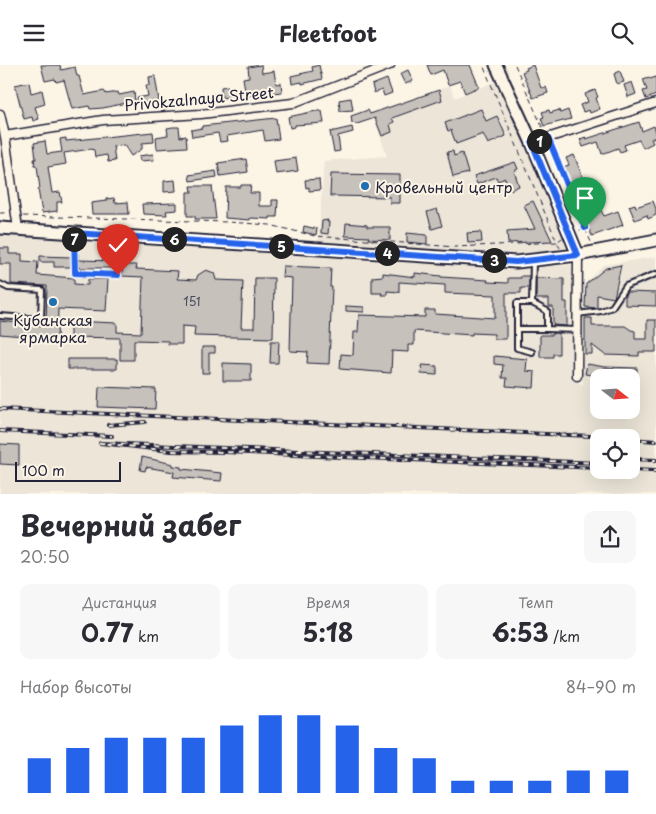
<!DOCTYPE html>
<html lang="ru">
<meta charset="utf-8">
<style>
body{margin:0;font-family:"Playpen Sans",sans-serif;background:#f7f7f7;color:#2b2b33;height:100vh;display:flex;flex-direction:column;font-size:19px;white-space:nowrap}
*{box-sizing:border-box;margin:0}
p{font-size:16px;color:#7c7c81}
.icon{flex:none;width:28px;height:28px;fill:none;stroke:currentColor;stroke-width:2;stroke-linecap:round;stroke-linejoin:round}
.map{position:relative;height:429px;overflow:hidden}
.panel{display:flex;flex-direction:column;background:#fff;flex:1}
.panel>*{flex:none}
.needle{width:32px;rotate:107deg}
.tools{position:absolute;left:590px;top:304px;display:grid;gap:10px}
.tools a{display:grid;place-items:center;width:50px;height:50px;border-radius:10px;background:#fff;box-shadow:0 5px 20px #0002;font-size:25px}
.scale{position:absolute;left:15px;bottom:12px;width:106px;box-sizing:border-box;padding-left:5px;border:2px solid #22223b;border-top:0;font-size:14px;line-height:18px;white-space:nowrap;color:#22223b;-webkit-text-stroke:4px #fcf5e5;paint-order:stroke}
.pin{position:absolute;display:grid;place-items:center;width:42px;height:42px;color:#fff;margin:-51px -21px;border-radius:50% 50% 50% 0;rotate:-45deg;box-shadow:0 0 5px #0007}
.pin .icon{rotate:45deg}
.km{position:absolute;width:25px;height:25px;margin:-12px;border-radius:50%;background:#222;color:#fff;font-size:14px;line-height:25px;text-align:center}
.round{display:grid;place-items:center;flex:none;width:52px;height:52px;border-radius:10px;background:#f7f7f7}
.summary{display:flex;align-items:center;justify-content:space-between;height:85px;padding:0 20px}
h1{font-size:28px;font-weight:700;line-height:38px}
.figures{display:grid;grid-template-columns:repeat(3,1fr);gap:8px;height:85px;padding:5px 20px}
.figures div{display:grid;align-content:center;border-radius:10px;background:#f7f7f7;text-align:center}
.figures b{font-size:25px;font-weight:700}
.figures small{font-size:14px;font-weight:400}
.figures p{font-size:14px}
.chart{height:140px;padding:10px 20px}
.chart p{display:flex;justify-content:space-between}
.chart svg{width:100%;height:90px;margin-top:5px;stroke:#2563eb;stroke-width:6}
header{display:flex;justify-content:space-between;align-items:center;height:65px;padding:0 20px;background:#fff;font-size:22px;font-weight:700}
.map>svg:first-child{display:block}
.built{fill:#ece5d8;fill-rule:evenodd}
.building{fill:#c6c1bb;stroke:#22223b}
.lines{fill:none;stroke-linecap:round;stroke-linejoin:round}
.lane-casing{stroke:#22223b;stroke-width:8}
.street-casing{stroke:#22223b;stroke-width:11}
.secondary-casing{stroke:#22223b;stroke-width:15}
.path{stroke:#22223b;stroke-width:1;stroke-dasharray:5 4;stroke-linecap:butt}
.lane{stroke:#fcf5e5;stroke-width:4}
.street{stroke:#fcf5e5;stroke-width:8}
.secondary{stroke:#fcf5e5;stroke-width:11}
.rail-casing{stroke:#22223b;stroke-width:4}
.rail{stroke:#fcf5e5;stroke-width:2;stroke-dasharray:5.5;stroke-linecap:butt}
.route-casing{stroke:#fff;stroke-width:10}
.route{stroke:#2563eb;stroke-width:6}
.poi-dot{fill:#1f6fb2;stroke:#fcf5e5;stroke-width:2}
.labels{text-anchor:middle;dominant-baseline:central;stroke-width:4;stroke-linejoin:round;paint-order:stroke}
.number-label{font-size:12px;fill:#4b4a5b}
.street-label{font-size:15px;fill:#22223b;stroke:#fcf5e5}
.poi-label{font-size:15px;fill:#22223b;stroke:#fcf5e5;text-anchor:start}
</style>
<header><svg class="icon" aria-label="menu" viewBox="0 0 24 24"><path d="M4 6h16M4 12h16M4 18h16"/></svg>Fleetfoot<svg class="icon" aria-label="search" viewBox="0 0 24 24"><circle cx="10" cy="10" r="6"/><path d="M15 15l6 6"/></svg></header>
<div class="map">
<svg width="656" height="429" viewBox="0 0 656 429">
<rect width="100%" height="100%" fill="#fcf5e5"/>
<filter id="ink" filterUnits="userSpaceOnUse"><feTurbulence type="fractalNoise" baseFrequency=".02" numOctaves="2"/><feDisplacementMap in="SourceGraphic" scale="10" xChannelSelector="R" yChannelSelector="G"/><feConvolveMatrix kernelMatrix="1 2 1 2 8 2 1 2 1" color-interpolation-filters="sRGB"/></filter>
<g filter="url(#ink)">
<path class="built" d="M499,15L572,185L515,191L318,180L324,96L387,91L372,47L450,21L455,33Z
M0,166L478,201L521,202L575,200L571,314L583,320V244L585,219L603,200L656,192V429H0ZM599,312H631V345H599ZM599,372H631V405H599Z"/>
<path class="building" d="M41,0H60L61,5L75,2L77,11H79L84,30L104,26L106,29L118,27L119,30L134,27L135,36L103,43L90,44L89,41L72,44L64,15L56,17L55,14L45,16Z
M261,0L262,8L274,6L276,19L281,18L282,27L246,31L243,13L249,12L248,2Z
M319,0L322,14L302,19V17L292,19L291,11L313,6L312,2Z
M427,0H470L479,22L465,28L460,16L448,20L443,5L431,10Z
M533,0L541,23L546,22L548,28L533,33L522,7L527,5L526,3Z
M408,5L413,16L405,19L400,9Z
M620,6L624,17L617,19L614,9Z
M155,11L159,36L138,38L137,33L148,31L146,20H150L149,12Z
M649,12L650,14L656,12V30L646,34L643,26L647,25L643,14Z
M387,14L392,28L384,31L382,25L374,28L372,20Z
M29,17L31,28L42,25L45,39L35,42L39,54L33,56L32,52L24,54L15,20Z
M632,17L636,29L628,32L624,20Z
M228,21L229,32L222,33L221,22Z
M439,25L442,35L392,53L394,57L390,59L392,67L382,71L375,53L357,59L352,58L351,51L368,45L370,49Z
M595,25L598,32L596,33L600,44L590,48L589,45L583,47L580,40L588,37L585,29Z
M351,33L353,45L340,46L339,35Z
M481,44L486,56L497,51L506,71L488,79L483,69L456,79L451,65L448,66L445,58Z
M549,45L550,48L559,45L560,48L568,45L571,54L544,61L541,53L544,52L542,47Z
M316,46H322L324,58L295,60V62L290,63L288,52Z
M276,53L279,74L265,76L263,65L227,71L228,76L220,77L218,68L192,72L191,65L202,63V61Z
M639,57L642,66L654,61L656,67V72L651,74L653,78L643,83L639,75L624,80L626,85L620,87L618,83L602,89L598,77L583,82L580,74L586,72V74Z
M173,62H179L180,72L186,71L187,82L157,84L156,72L168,70L167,63Z
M352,62L353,67L338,71L340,86L334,87L330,67Z
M153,67L154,77L142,78V84L131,91L124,80L113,81L115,96L108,97L107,90L95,92L94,85L91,84L64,88L66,99L48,102L52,128L60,127L62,137H57V146L42,148L38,124H40L37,101H35L34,94H36L34,78L45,76L47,89L62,87L60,74L66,73V76Z
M453,86L454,91L462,88L468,108L453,112L447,87Z
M153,89L154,95L140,96L139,91Z
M574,90L586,120L573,125L563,102L569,100L566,93Z
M296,93L298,106L276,109L274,96Z
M246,94L248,107L220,111L218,98Z
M515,97L518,104L514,106L519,121L510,125L505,113L498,116L496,112L477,119L474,111Z
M216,106L217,112L190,116L189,110Z
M331,109L400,110V138H390V132L330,131Z
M319,114L320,125L309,126V122L306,123L305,115Z
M175,115L176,126L164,127V116Z
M241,120H251L250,128H259V141H272V135H278L277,152H270V154L250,153V155L225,153L226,122H241Z
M588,120L604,151L618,146L623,160L592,171L577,136L586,132L582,123Z
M191,121H212L216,154H195V151H187V127H192Z
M114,133L115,138L128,137L129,149H92L91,138L106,136V134Z
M533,136L552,176L508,178L507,166L535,164L524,140Z
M653,136L656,144V150L648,154L647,150L635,155L629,141L635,139L636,142Z
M177,138V145L166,146L167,150L143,149L142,139Z
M437,144L442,161L432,164L427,147Z
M328,155L327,157H329L328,169L321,168L322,156Z
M346,158L367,160V162H390V175L368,174L369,172L345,171Z
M304,161L317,164L316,170L303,167Z
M481,167L482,177L468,178L467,168Z
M407,168L427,170V179L407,177Z
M0,183H9V189H22V196L38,197L37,210L74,213V219L88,220V214H108L106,246L58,244L57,274L0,269V256L46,261L47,221L11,219V199H0Z
M40,191L71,192V202H54V197H40Z
M78,195L114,196V203H79Z
M123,200H137L136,204L178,206L177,214L196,215L198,210L206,205L214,208L216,215L243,216L241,263H254L255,213H274L273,273L194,271L195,262L182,261V279H168V276L134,275V295H120V273L70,272V256L117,258V267L141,268L143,212L122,211Z
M621,200L614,233L597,230V243L585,242L586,219L606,203Z
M283,201L331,203L330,222H332L329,299L307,298L308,287L290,286L292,213L282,212Z
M383,208L415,212V208L441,211V212L488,215L487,217L508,218V213H521V211H529V223H521V228H506V274H494V269L472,268V270L414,266V280H408V287L392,286L391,308L340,304L341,289L353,290L354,267H358L359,250L425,252V245H435V249L495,253V230L445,228V220L399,217V227L387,226V230H381L382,228H372V212L383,211Z
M536,213L564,214V237H567V261L553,260V242H549V234H536Z
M627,227L656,228V241L625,240V230Z
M346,241L364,242V247L346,246Z
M585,253H592V261H625L631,265L635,266V274H647V255H656V287H639V291L605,290L592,280V289H585Z
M553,268H559V289H553V292H540V270H553Z
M271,276H279L278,298H270Z
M202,282H215V288H209V308H202Z
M494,291L527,294L526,306L535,307L534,323L506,321L507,313H502L503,300L494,299Z
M68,294H117V304H68Z
M223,298L251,299V316H223Z
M587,299L605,302L637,303V314L604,312L585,309Z
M422,300L437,301V310L421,309Z
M99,322L156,324L155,344L98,342Z
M0,379L19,380V400L0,399Z
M142,392L173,399V401L181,402V404L222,408L221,416L173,412L174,407L146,402L145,406L140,405Z"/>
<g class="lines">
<defs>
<path id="lane" d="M74,170L75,208L118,210
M0,219L8,223L42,225L41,254L0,251
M532,238L533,197
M577,249L601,246L612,242L626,221L656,209
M517,264H547
M532,287L517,283V238H532L547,246V264L577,265"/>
<path id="street" d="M0,49L5,71L18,164
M5,71L103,55L201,49L293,38L390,0
M532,78L656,38
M577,311L578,190"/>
<path id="secondary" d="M496,0L532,78L578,190
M0,163L516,197L578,190L656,175"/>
</defs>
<use href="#lane" class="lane-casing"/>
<use href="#street" class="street-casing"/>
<use href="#secondary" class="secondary-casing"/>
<path class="path" d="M515,0L544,66
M551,81L585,163L579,166
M0,148H9
M23,151L228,157L270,160L315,171L455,182L557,177L483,0
M585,164L592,179
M560,183L557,177L562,173"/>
<use href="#lane" class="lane"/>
<use href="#street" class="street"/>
<use href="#secondary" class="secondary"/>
<defs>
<path id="rail" d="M0,344L613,372
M108,360L145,357
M0,366L112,371
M631,374L656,376
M631,394L656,395
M599,398L100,378L171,386L224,387L599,403
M631,405L656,406"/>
</defs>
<use href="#rail" class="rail-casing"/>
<use href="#rail" class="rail"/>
</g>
</g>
<g class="lines" filter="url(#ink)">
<defs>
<path id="route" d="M118,210L75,208L74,168L516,197L578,190L532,78L548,73L585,163"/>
</defs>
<use href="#route" class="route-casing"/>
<use href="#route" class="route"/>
</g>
<g class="poi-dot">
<circle cx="365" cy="121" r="5"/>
<circle cx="53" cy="237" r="5"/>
</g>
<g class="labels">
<g class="number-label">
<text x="192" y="236">151</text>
</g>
<g class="street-label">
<text transform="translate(199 33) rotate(-5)">Privokzalnaya Street</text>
</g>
<g class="poi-label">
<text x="375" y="121">Кровельный центр</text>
<text x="53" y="254" text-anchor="middle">Кубанская<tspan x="53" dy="17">ярмарка</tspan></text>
</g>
</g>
</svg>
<div class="tools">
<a><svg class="needle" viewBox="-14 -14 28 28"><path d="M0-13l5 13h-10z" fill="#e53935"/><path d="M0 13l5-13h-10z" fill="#7c7c81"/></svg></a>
<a><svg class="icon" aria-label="locate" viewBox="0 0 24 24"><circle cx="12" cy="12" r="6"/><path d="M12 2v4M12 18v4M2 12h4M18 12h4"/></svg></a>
</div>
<div class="scale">100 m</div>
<div class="pin" style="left:585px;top:163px;background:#1e9e55"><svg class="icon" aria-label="arrive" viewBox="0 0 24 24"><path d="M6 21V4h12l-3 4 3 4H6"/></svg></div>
<div class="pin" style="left:118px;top:210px;background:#d93025"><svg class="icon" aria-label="check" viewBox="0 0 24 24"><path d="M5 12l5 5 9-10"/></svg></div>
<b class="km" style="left:539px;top:76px">1</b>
<b class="km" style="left:494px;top:195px">3</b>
<b class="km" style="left:387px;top:188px">4</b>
<b class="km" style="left:281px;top:181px">5</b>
<b class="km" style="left:174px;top:174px">6</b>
<b class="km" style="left:74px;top:174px">7</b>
</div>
<section class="panel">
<div class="summary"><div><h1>Вечерний забег</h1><p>20:50</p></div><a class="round"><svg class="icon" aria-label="share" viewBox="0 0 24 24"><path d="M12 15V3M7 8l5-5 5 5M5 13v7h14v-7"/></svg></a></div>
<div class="figures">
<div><p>Дистанция</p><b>0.77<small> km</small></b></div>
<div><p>Время</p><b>5:18</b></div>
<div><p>Темп</p><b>6:53<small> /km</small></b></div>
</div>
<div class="chart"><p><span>Набор высоты</span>84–90 m</p>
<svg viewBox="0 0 160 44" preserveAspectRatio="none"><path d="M5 44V27M15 44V22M25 44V17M35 44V17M45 44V17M55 44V11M65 44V6M75 44V6M85 44V11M95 44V22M105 44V27M115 44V38M125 44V38M135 44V38M145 44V33M155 44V33"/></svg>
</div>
</section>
